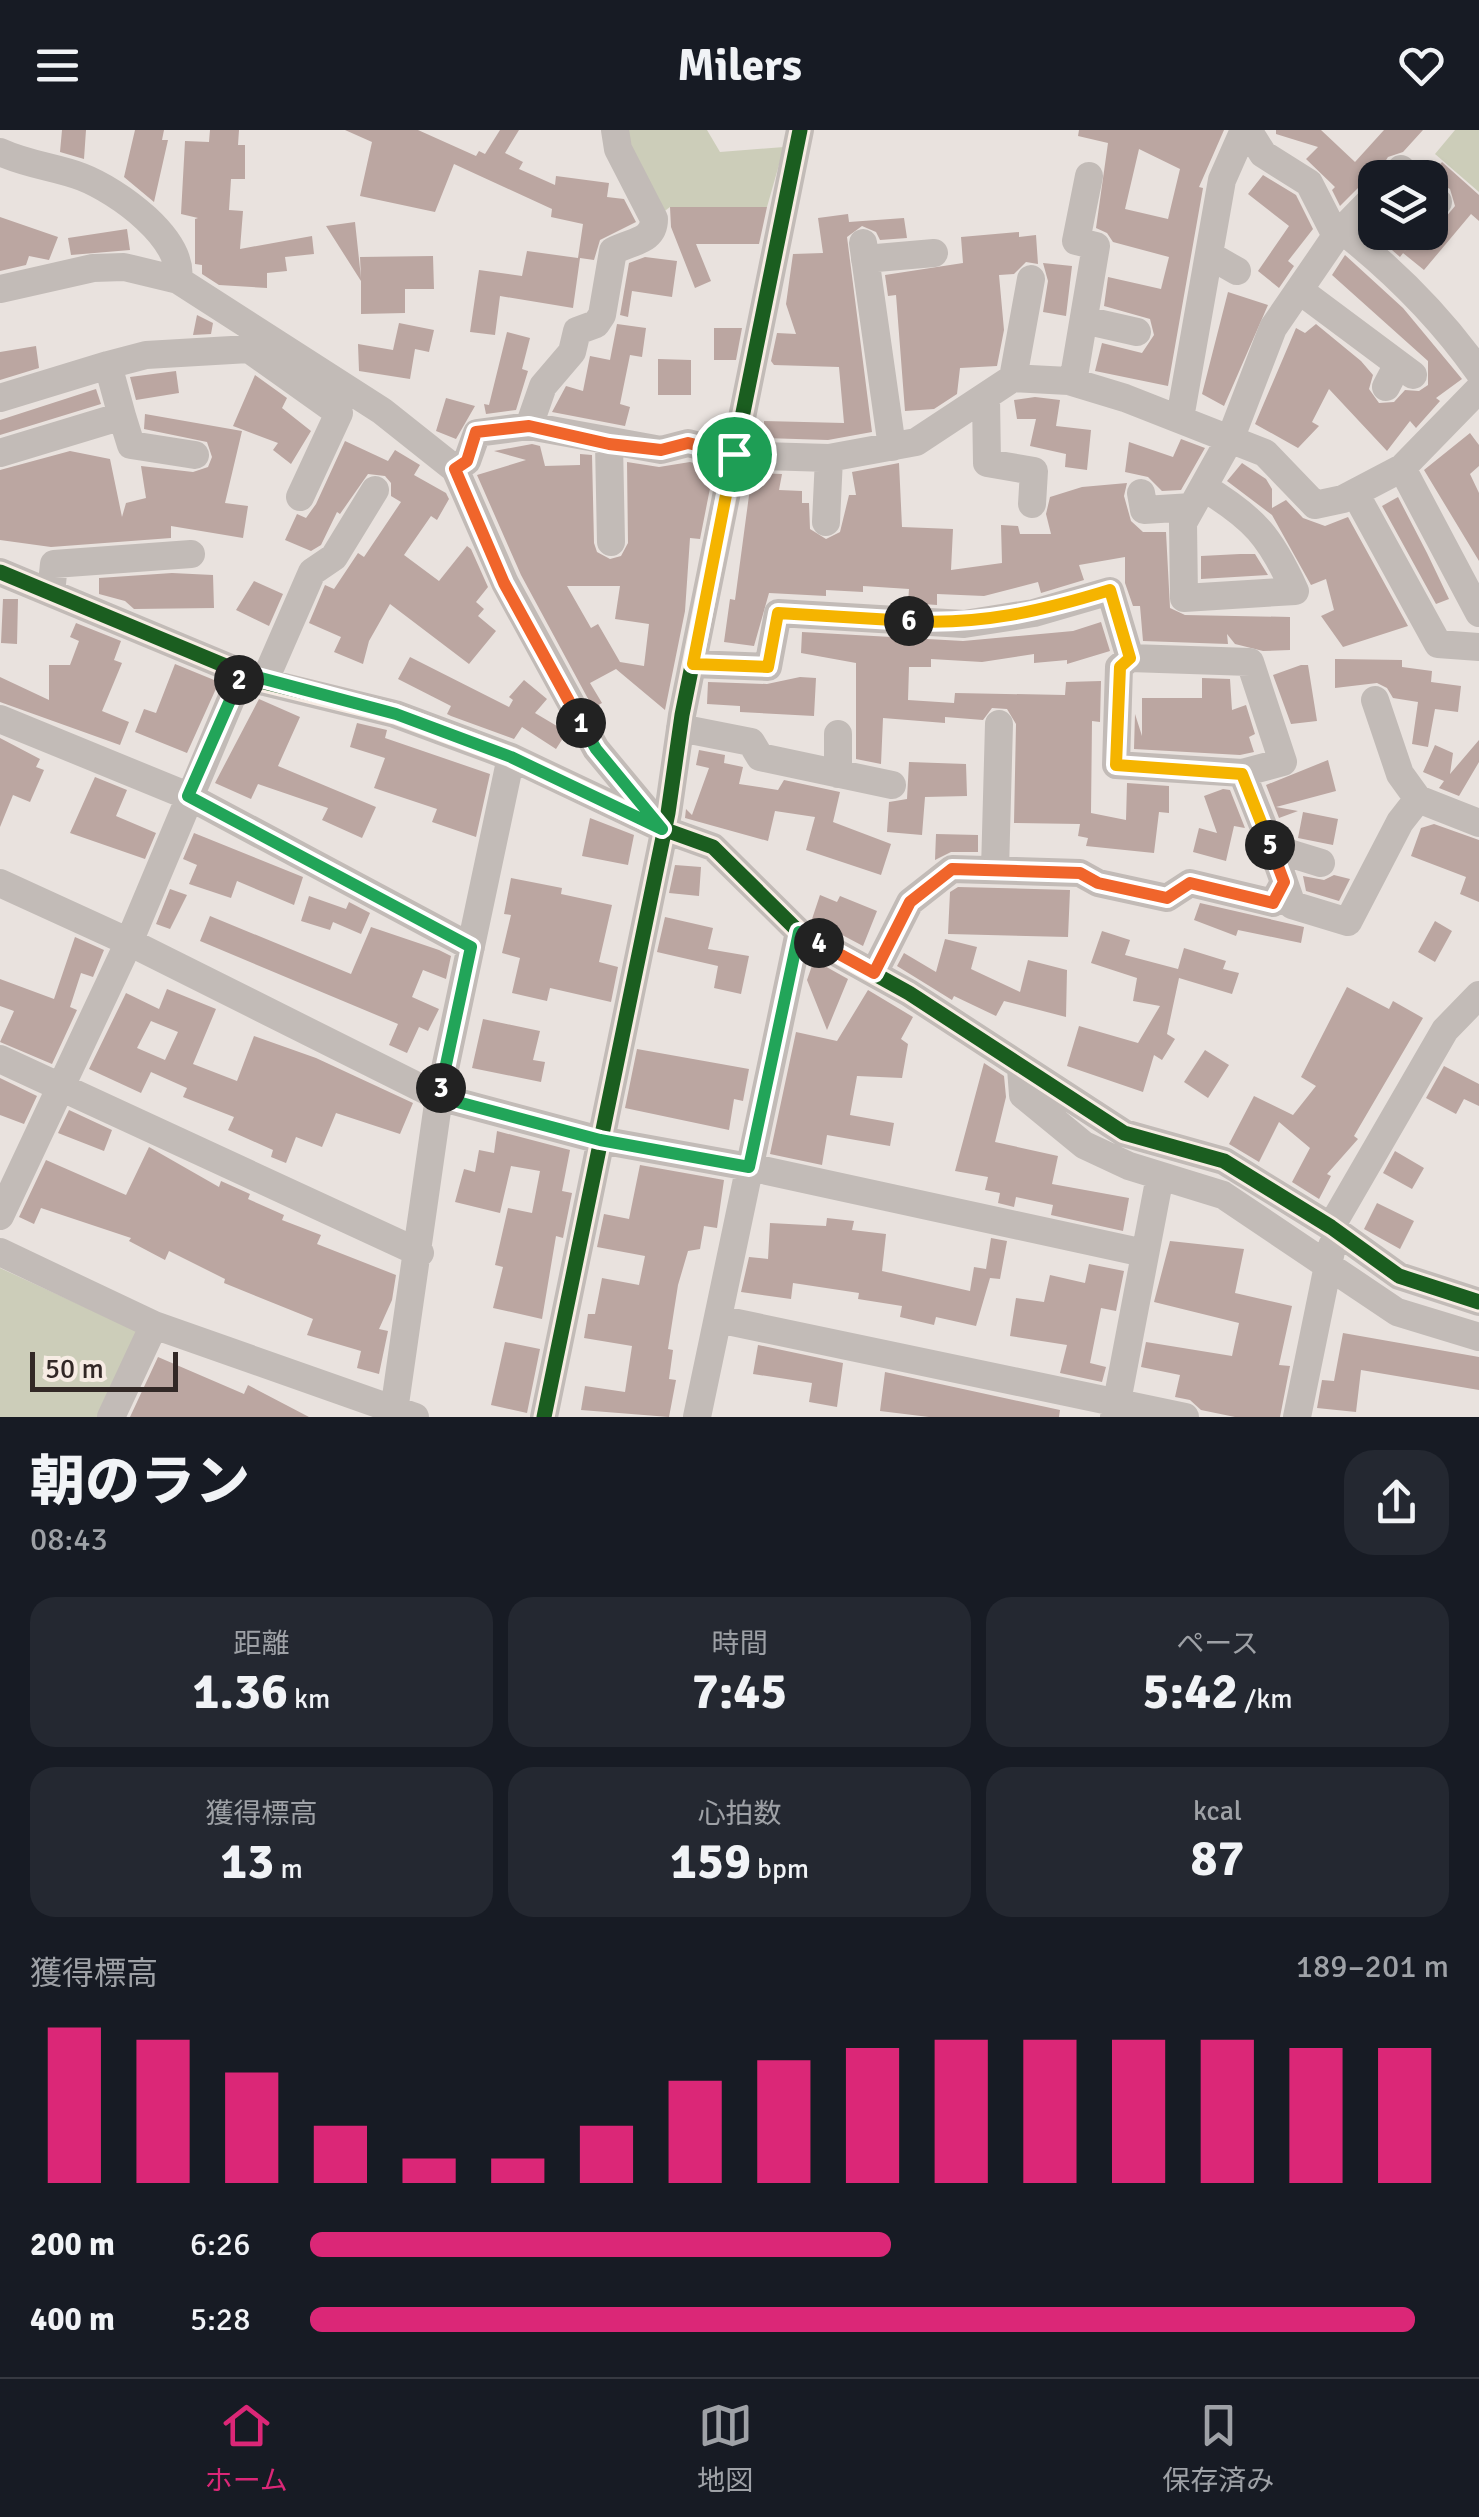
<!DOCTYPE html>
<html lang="ja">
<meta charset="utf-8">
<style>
body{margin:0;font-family:Signika,"Noto Sans JP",sans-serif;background:#242831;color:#f1f3f6;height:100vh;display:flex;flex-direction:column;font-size:38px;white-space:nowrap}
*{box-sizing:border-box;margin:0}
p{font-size:32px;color:#9ea1a6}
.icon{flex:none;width:55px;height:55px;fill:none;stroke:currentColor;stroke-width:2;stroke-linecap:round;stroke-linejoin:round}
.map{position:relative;height:1287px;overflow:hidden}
.drawer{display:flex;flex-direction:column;background:#171b24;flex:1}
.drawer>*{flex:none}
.fabs{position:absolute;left:1358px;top:30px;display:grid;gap:20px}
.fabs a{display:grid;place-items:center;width:90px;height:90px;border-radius:20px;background:#171b24;box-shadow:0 2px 8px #0004;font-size:50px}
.scale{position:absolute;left:30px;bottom:25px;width:148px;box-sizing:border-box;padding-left:10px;border:5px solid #322826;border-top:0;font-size:28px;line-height:35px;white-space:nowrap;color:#322826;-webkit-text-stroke:8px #f7ece4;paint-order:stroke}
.pin{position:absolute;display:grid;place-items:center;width:85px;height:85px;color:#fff;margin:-42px;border:5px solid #fff;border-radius:50%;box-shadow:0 2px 10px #0007}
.km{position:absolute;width:50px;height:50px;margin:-25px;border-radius:50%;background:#222;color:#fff;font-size:28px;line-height:50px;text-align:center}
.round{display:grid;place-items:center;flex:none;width:105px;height:105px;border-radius:30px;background:#242831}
.headline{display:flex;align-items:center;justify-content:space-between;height:170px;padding:0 30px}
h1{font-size:55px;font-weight:800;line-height:75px}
.stats{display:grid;grid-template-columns:repeat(3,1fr);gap:15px;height:170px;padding:10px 30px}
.stats div{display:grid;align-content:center;border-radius:25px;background:#242831;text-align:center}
.stats b{font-size:50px;font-weight:800}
.stats small{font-size:28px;font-weight:400}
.stats p{font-size:28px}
.chart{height:280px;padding:20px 30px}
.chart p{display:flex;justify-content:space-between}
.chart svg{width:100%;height:180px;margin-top:10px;stroke:#db2777;stroke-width:6}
ul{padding:0 30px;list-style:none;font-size:32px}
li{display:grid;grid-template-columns:160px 120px 1fr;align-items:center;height:75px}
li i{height:25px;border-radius:12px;background:#db2777}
header{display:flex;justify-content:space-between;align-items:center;height:130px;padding:0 30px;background:#171b24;font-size:45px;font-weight:800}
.menu{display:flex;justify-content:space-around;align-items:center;height:140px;border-top:2px solid #363941;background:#171b24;font-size:28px;color:#9ea1a6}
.menu a{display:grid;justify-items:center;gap:5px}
.menu .current{color:#db2777}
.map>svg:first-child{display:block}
.green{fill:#cccdb9}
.building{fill:#bba6a1;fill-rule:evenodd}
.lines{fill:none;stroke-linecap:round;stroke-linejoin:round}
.minor{stroke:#c2bbb7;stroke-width:28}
.cycleway-casing{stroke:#f7ece4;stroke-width:21}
.cycleway{stroke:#1b5e20;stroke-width:15}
.split-1-casing{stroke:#fff;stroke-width:20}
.split-2-casing{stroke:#fff;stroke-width:20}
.split-3-casing{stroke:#fff;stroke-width:20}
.split-4-casing{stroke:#fff;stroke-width:20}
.split-5-casing{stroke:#fff;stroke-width:20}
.split-6-casing{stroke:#fff;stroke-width:20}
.split-7-casing{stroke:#fff;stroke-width:20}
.split-1{stroke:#f0652b;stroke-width:12}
.split-2{stroke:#22a559;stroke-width:12}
.split-3{stroke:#22a559;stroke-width:12}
.split-4{stroke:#22a559;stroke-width:12}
.split-5{stroke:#f0652b;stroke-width:12}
.split-6{stroke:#f5b400;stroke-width:12}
.split-7{stroke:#f5b400;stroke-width:12}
</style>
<header><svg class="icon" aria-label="menu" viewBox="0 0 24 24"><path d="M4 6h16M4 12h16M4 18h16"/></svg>Milers<svg class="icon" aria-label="heart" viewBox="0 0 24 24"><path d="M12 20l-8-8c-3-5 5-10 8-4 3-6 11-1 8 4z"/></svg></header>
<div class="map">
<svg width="1479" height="1287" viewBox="0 0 1479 1287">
<rect width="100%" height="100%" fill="#e9e2de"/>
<path class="green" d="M615,0H707L720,22L784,17L767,77H670L654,89Z
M1455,0H1479V62L1435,24Z
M0,1138L141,1203L100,1287H0Z"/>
<path class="building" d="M62,0H86L84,29L60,22Z
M135,0H164L162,10H168L154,72L124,47Z
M210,0H239L238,15H245V49H231L229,80L243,81L240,119L312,106L314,124L285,127L287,141L267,143V158L219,155L202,144V135L195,134V89L198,88L181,84L185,11L209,12Z
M345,0H418L476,26L479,21L485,24L500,0H519L505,23L523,32L519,39L555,55L556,46L609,53L607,67L624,69L636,92L600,110L594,130L580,128L573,178L500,166L495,205L470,202L479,140L522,146L527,121L578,128L583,94L551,87L552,79L454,34L435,82L360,66L372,12Z
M1079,0H1224L1199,57L1203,58L1168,256L1095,241L1102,213L1142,223L1154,205L1150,189L1104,176L1108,147L1161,159L1169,127L1113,112L1107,103L1096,98L1108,13L1078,6ZM1139,19L1180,39L1168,89L1125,79Z
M1276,0H1321L1355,32L1384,0H1423L1403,22L1388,27L1374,49L1362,54L1340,76L1332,60L1335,57L1306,29L1318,17L1276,4Z
M1442,32L1479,65V91L1471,84L1424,140L1403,123L1421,102H1430V87L1445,88L1455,76L1450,59L1430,48Z
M1263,45L1296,65L1313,99L1288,131L1294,136L1279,158L1258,141L1289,96L1248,64Z
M670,77H767L759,114H696L711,151L695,158L671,97Z
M848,84L849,92L904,88L907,108L880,110L876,102L862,96L847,107L872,302L828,310L764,308V291L844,293L839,237L774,235L771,231L777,203L796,204L786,174L793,124L823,123L818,88Z
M0,87L58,107L49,130L29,126L26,135L0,141Z
M355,92L361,148L360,127L433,126L434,159H405V183L361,184V151L326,96Z
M127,99L130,120L71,125L68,108Z
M1019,102V107L1036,105L1038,134L1026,132L1014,144L999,145L1004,200L997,236L960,238L957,264L934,279L905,281L896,165L888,166L885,145L963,133L961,107Z
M1379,102H1394L1410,114L1400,127L1376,106Z
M1345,125L1403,178L1462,249L1436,268L1440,271L1416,298L1410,291L1387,321L1329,259L1312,292L1319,296L1298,318L1255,294L1296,198L1305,203L1316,194L1361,231L1373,245L1369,259L1379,273L1394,272L1405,260L1419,261L1428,255V231L1332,145Z
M645,127L677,131L672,167L632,161L628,187L620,185L629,133Z
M1043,133L1072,136L1066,186L1043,182L1048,151Z
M1228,162L1268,175L1224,276L1202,264Z
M197,185L213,193L211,204L193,205Z
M399,193L434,200L429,222L415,219L410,249L359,241L358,214L393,220Z
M617,194L646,198L642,227L630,225L620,274L630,277L625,296L552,282L566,256L583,261L590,226L610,230Z
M714,198H742L736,230H714Z
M507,202L530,208L522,239L528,241L516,280L486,284L484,274L489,275Z
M36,216L39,238L0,250V222Z
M658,229L691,230V265H658Z
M176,241L179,263L136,270L130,247Z
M255,245L287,268L282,278L311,301L291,334L273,320L278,313L233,296Z
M96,259L101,274L0,305V290Z
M1035,267L1060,270L1056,296L1091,300L1087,340L1065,337L1066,324L1030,316L1036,289H1017L1014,270Z
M446,268L475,276L456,309L436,301Z
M145,284L242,301L225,373L248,376L243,408L171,396V408L51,417L0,410V340L70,321L110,329L122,387L126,373L146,368L141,336L193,342L208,337L212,327L207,312L144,299Z
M1470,303L1479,315V336L1470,344L1479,363V431L1424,340Z
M1181,309L1205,318L1181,360L1162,361L1148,347L1125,342L1129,312L1173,327Z
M345,311L388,331L395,320L420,335L414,345L446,363L449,369L437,390L431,386L404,425L439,451L467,416L471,419L488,457L476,472L484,479L478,486L496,501L469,534L390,474L369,511L363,534L334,522L341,507L309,493L325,455L334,459L358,423L364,427L401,372L391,366V353L385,346L368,344L340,384L337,382L321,415L311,421L285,410L297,384L306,388L316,374Z
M532,314L540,316L545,336L580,335V324L592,325L594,413L597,422L610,429L621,426L628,413L627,332L659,337L690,332L714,338L700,409L690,408L685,481L665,580L616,539L590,553L602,573L593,578L521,445L477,345L526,330L494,321ZM567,456H620L615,489L649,494L644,536L620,532L598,494L591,498Z
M899,333L902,397L953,399L951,440L1002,433L1001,395L1018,396L1020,404H1051L1046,384L1050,367L1082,357L1127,353L1124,366L1131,391L1143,402H1166L1170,478L1185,485L1290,487V520L1263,521L1235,514L1227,504L1228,514L1143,511L1140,476H1133L1125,453V427L1079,435L1084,450L1041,463L1038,452L984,466L937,464V475L908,473L909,459L863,456V462L826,460V466L769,463L754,516L724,512L730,469L735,470L752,343L782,344L779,360L802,361V373H809L810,399L826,409L840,402L849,365H856L852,342Z
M1242,333L1266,349L1272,359V378L1286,370L1303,388L1325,396L1348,387L1408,496L1343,517L1321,486L1334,480L1326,449L1311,455L1272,385L1227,351Z
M1398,367L1427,423L1449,469L1436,474L1382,376Z
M1240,424H1255L1268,445L1201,449V426Z
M172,443L213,445L214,478L134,479L125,471L99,464V448Z
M254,451L283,464L269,496L236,480Z
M3,469H18L17,514L1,513Z
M1101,492L1110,521L1067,534V530L1034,533V524L982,532L931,529V537H909L908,570L954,573L955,563L1065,565L1066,552L1101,551L1100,592L1092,591L1091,683L1126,690L1127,653L1169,656V683L1159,682L1154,723L1086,716L1088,708L1078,706L1080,694L1014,693L1016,594L1007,579L992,578L983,590L945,587V593L883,588L881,634L856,629V533L801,523L802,502L963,511L1073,501Z
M76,493L121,511L114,530L122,533L102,581L129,592L120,615L0,572V547L49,570V535H70L79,511L70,507Z
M410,527L509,577L513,570L509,567L524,550L547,569L535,583L567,602L556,619L522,597L514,609L451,586L447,584L451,576L398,549Z
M1335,529L1402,530V537L1432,541L1431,552L1461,556L1458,582L1435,579L1428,617L1412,614L1418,572L1393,568L1387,558L1377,553L1335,558Z
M175,534L219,552L187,623L135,602L144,579L156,583Z
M1301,535H1308L1317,591L1291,594L1273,545Z
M800,547L816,548L814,586L740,582V576L707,574L708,552L767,554Z
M1202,548L1230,549L1232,580L1246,575L1255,604L1249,607L1254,622L1240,625L1134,619L1135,584L1142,606V568H1202Z
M259,569L300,587L278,636L376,677L362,708L322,690L328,678L258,654L251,669L215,653Z
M357,593L387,600L385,608L490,644L476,707L432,692L437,679L374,658L385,628L350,617Z
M0,608L40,629L36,637L44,640L30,672L13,665L0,697Z
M1479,610V632L1459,666L1439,658L1444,651L1423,642L1435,615L1453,623L1450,644Z
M699,620L725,625L724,633L743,637L739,654L778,660L784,650L840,662L833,692L891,714L881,745L806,720L815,687L775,681L768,711L685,688L686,679L692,685L709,638L696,635Z
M1328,630L1336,661L1276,677L1298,681L1279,688L1266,655Z
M909,632L966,634L967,666L925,667L922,705L887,702L889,672L907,669Z
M95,647L127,660L116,686L156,703L145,729L70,703Z
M1223,659L1230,660L1245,698L1234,696L1226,731L1193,722L1199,698L1217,703L1204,666Z
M1303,682L1338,689L1333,715L1298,708Z
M590,688L634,705L628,735L582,726Z
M1434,694L1479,710V772L1460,764L1466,747L1411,726L1421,698Z
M194,703L303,747L294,775L237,751L231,768L189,754L197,735L183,729Z
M936,704L978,705V722H951L935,730Z
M675,735L701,737L699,766L669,763Z
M1334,745L1350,749L1339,771L1306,761L1303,746L1324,750Z
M511,748L562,758L561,764L612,775L599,832L618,837L611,872L550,858L547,871L512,863L520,828L502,823L511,785L504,784Z
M958,757L1070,760L1068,807L948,804L950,762Z
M170,759L187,765L170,799L156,794Z
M820,765L837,772L840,766L877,781L863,816L812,789Z
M309,766L346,779L349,772L370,783L361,804L333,792L330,800L301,791Z
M1200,773L1304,797L1301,813L1238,800L1236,806L1194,790Z
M210,786L351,844L371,797L439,820L451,826L446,849L423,840L412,867L439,879L428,901L419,897L407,923L389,915L398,894L200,811Z
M665,787L713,798L708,819L749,826L741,864L714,858L718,836L657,822Z
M1435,791L1452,801L1435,832L1418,822Z
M1102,801L1130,810L1125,825L1178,839L1184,818L1226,831L1223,839L1239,843L1232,864L1179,848L1167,904L1175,909L1162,930L1154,925L1143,962L1067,936L1079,896L1138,913L1160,876L1133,871L1137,848L1091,833Z
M75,807L104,820L93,847L81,843L70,877L77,880L52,934L0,912L14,881L0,876V849L54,869Z
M945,809L977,817L971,839L1020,862L1028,830L1067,840L1066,887L1004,871L996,886L954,866L952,870L897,836L904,823L936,842Z
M814,830L848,849L827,900L807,850Z
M1347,857L1389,879L1393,871L1423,888L1354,1006L1358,1009L1327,1044L1331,1046L1319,1069L1292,1052L1310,1018L1279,992L1259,1032L1229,1014L1254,966L1293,985L1316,956L1301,947Z
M167,859L216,879L193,934L237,951L254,906L316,928L413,973L400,1004L336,983L322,1017L296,1007L286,1033L271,1027L273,1020L228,1000L234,987L183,967L187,958L151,942L141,963L89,939L126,863L159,879ZM151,891L178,902L165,930L137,918Z
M868,860L913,887L901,909L908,914L902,948L857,946L850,985L894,993L890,1016L827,1005L822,1035L770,1024L796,902L837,911Z
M483,889L540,901L533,930L545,932L541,952L472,938Z
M637,919L749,939L743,971L734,969L729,1000L625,978Z
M1205,920L1229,935L1208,968L1184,952Z
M984,933L1004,946L1006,967L995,1012L1058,1026L1052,1054L1129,1068L1123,1101L1051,1085L1053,1075L1016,1067L1014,1077L998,1073L1000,1063L985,1060L988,1047L955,1041Z
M1444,936L1479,954V976L1464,969L1456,984L1426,968Z
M0,948L37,966L24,994L0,985Z
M69,980L112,1000L104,1021L58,1003Z
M497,1001L570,1020L562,1061L572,1063L563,1108L556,1106L542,1189L493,1178L503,1137L495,1135L508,1078L532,1083L540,1041L511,1036L500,1083L455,1072L464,1039L475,1042L479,1020L494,1023Z
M149,1017L219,1057L221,1051L250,1064L248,1069L284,1085L282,1090L321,1105L317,1114L396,1145L392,1170L379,1199L388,1201L379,1244L357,1238L361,1221L307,1205L313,1189L224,1153L225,1149L169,1121L165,1130L129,1111L131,1108L41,1078L34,1094L19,1087L46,1030L126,1065Z
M1395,1021L1424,1038L1412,1059L1383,1043Z
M640,1035L724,1050L717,1098L704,1096L700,1119L688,1121L678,1155L668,1219L673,1220L669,1249L676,1250L669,1287L581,1280L585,1256L625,1262L632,1216L584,1208L588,1184H595L602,1148L639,1155L645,1126L597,1117L604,1084L629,1089Z
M1377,1073L1414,1091L1400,1119L1364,1099Z
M827,1088L854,1091L852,1100L886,1104L882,1141L970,1161L974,1137L986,1139L991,1108L1007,1111L1000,1149L990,1148L976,1196L936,1187L934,1195L900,1187L902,1176L858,1169L859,1163L793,1153L791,1169L741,1162L749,1127L768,1129L770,1093L826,1096Z
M1170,1111L1244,1119L1235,1163L1292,1176L1279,1235L1290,1236L1280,1287H1235L1201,1280L1190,1270L1175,1267L1180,1245L1141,1237L1146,1212L1232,1226L1239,1193L1154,1172Z
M1089,1134L1124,1141L1116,1181L1101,1178L1090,1233L1106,1237L1102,1252L1060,1243L1067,1215L1010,1206L1016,1168L1044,1172L1050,1145L1085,1153Z
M1343,1203L1479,1227V1260L1361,1240L1356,1282L1317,1278L1322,1250L1334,1251Z
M505,1212L540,1219L527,1283L491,1275Z
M758,1215L843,1233L837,1277L809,1272L812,1253L753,1244Z
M158,1227L244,1264L248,1255L309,1287H130Z
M885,1242L1060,1280L1059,1287H929L880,1281Z"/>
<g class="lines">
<path class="minor" d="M0,22C28,35 56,37 82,47C118,61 185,109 178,150
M1393,48L1401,39L1410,48
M1430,65L1438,72
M1342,100C1394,141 1441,188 1479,242
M1336,106L1375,66
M863,113L892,317
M1209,125L1237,141
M865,129L934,123
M0,159L93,138L124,137L178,150L382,281L455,339L505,453L596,619L655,690
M1299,160L1413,245
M1084,190L1137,202
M249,219L339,283L300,367
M108,235L146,225L249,219L257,206
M1013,248L1031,149
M1073,252L1096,116L1076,111L1089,46
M1386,257L1398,234
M0,268L108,235L122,286
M986,268L987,333L1034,341L1032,374
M1180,288L1222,50L1244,0
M529,296L543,256L572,222L577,201L596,194L602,185L613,121C631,111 654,112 654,89L618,19L615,0
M609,314L611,412
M0,323L122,286L131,315L195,325
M1402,338L1479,259
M455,339L467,331L477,303L529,296L661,320L688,313L734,325L829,328L916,312L1013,248L1069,251L1125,268L1265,323L1315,375L1343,369L1402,338L1479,483
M1203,357C1254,388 1270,406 1295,461L1184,468L1183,393L1231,307L1273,198L1336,106L1309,53L1263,24L1248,0
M1141,363L1144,380L1192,377
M1355,363L1438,514L1479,517
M826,392L829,328
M0,442L264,552L395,584L511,627L663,699L713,717L799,802L909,863L1124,1003L1224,1031L1331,1097L1399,1146L1479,1172
M51,463L54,434L191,424
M693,534L768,537L778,483L964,494L1034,483L1110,461L1130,528L1250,532L1283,632L1242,643L1116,635L1119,537L1130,528
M264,552L312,442L334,427L375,360
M0,589L188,666L471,817
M680,598L751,612L760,627L892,655
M1242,643L1272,718
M838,644V604
M1418,669L1479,693
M995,740L999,594
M1284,752L1292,775L1348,792L1400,692L1418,669L1400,644L1375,570
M0,753L129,812L439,967L600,1010L749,1037L1144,1123
M874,843L910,772L952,739L1080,743L1098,753L1167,768L1190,753L1273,773L1284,752L1272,718L1321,733
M0,929L420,1123
M1021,938L1023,965L1084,1015L1129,1036L1223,1065L1397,1182L1479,1207
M0,1086L129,812L242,543
M1331,1097L1445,900L1479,865
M0,1122L154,1195L415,1287
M718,1189L1185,1287
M394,1281L439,967L511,627
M111,1287L154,1195
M544,1287L668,683L682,585L800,0
M697,1287L799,802
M1114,1287L1160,1046
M1297,1287L1332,1116"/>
<defs>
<path id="cycleway" d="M0,442L264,552L395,584L511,627L663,699L713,717L799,802L909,863L1124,1003L1224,1031L1331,1097L1399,1146L1479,1172
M544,1287L668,683L682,585L800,0"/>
</defs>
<use href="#cycleway" class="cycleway-casing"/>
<use href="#cycleway" class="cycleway"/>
</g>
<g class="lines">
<defs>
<path id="split-1" d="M581,593L504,453L455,339L467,331L476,302L529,296L609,314L661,320L688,313L734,324"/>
<path id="split-2" d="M239,550L242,543L396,584L511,627L662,699L596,619L581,593"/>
<path id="split-3" d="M239,550L188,666L471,817L441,958"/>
<path id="split-4" d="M441,958L439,967L600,1010L749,1037L799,802L819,813"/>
<path id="split-5" d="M819,813L874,843L910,772L952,739L1080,743L1098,753L1167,768L1190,753L1273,773L1284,752L1270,715"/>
<path id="split-6" d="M909,491C981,495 1042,481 1110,460L1130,528L1120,537L1116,635L1242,644L1270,715"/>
<path id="split-7" d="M734,324L693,534L768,537L778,483L909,491"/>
</defs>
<use href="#split-1" class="split-1-casing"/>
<use href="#split-2" class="split-2-casing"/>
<use href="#split-3" class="split-3-casing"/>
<use href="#split-4" class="split-4-casing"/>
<use href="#split-5" class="split-5-casing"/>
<use href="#split-6" class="split-6-casing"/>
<use href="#split-7" class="split-7-casing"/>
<use href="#split-1" class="split-1"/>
<use href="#split-2" class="split-2"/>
<use href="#split-3" class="split-3"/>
<use href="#split-4" class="split-4"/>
<use href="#split-5" class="split-5"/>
<use href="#split-6" class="split-6"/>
<use href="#split-7" class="split-7"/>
</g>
</svg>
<div class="fabs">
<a><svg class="icon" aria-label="layers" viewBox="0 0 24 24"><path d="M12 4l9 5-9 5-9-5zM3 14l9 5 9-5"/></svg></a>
</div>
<div class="scale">50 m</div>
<div class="pin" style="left:734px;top:324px;background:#1e9e55"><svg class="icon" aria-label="arrive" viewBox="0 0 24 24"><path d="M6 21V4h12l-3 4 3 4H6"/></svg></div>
<b class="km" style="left:581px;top:593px">1</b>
<b class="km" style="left:239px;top:550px">2</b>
<b class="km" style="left:441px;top:958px">3</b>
<b class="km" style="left:819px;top:813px">4</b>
<b class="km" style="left:1270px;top:715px">5</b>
<b class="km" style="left:909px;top:491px">6</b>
</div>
<section class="drawer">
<div class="headline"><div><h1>朝のラン</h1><p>08:43</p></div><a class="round"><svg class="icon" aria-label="share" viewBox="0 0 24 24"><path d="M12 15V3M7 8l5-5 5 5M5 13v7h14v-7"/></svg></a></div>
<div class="stats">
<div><p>距離</p><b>1.36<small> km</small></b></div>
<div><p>時間</p><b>7:45</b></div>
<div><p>ペース</p><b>5:42<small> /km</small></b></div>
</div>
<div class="stats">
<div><p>獲得標高</p><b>13<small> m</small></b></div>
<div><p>心拍数</p><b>159<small> bpm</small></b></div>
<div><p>kcal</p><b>87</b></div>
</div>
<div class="chart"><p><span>獲得標高</span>189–201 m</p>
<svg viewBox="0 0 160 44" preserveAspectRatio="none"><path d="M5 44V6M15 44V9M25 44V17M35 44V30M45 44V38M55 44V38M65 44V30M75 44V19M85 44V14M95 44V11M105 44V9M115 44V9M125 44V9M135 44V9M145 44V11M155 44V11"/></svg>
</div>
<ul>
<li><b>200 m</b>6:26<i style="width:51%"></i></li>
<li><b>400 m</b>5:28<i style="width:97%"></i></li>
</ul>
</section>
<nav class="menu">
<a class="current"><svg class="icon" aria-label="home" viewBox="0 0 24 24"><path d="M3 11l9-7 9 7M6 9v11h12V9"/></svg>ホーム</a>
<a><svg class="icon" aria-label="map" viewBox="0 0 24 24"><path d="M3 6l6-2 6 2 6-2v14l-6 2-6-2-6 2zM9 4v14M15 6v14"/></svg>地図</a>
<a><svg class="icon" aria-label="saved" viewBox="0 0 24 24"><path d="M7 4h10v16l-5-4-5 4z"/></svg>保存済み</a>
</nav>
